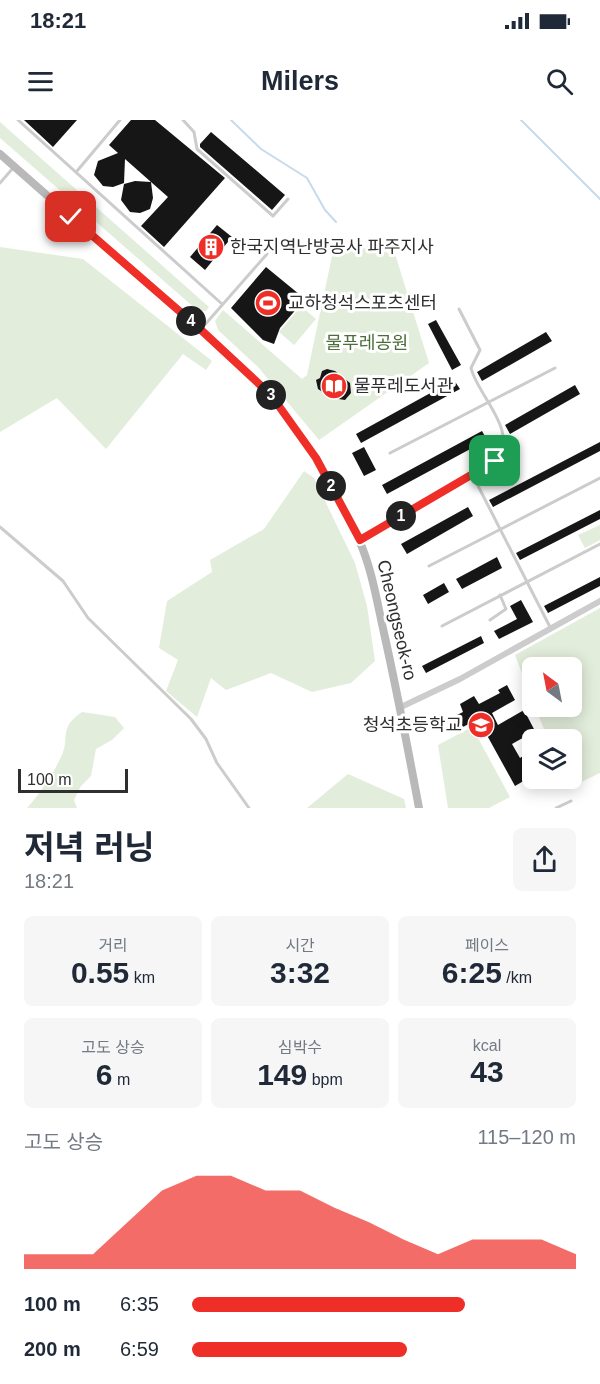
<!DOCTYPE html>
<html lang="ko">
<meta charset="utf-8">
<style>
body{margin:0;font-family:Helvetica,"Noto Sans KR",sans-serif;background:#f6f6f7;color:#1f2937;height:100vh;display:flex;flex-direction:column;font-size:22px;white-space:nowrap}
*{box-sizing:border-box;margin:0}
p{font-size:20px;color:#747a83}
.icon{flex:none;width:33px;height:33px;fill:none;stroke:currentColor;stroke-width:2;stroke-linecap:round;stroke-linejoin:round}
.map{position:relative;height:688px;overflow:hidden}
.side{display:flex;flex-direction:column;background:#fff;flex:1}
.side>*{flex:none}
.needle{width:39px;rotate:328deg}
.controls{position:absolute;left:522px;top:537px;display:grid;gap:12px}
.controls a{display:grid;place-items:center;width:60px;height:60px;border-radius:9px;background:#fff;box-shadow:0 3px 15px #0003;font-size:30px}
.scale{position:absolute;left:18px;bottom:15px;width:110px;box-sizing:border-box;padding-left:6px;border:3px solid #2f2f2f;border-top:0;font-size:16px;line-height:21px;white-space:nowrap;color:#2f2f2f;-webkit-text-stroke:4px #fff;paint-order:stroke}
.pin{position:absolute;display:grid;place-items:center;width:51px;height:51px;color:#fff;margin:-26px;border-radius:12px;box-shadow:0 3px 9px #0006}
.km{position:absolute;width:30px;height:30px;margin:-15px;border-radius:50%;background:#222;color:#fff;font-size:16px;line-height:30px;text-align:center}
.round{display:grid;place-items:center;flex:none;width:63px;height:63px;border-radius:9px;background:#f6f6f7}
.overview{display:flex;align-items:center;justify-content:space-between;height:102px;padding:0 24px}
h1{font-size:33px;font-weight:700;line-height:45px}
.figures{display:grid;grid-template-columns:repeat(3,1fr);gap:9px;height:102px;padding:6px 24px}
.figures div{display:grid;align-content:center;border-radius:9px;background:#f6f6f7;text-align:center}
.figures b{font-size:30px;font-weight:700}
.figures small{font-size:16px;font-weight:400}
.figures p{font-size:16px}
.chart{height:168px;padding:12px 24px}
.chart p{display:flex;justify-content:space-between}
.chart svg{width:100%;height:108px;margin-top:6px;fill:#ef2f27;opacity:.7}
ul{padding:0 24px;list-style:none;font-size:20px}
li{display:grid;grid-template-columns:96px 72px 1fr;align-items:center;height:45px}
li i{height:15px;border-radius:8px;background:#ef2f27}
.status{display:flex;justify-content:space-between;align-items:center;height:42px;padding:0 30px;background:#fff;direction:ltr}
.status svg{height:16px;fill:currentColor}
header{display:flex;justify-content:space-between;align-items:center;height:78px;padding:0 24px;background:#fff;font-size:27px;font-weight:700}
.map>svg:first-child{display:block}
.green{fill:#e3eddb}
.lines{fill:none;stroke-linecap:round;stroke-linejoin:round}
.stream{stroke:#c6daee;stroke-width:2}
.building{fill:#161616}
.service{stroke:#ccc;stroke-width:3}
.minor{stroke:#ccc;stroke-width:6}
.secondary{stroke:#b9b9b9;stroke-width:8}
.route-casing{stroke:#fff;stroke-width:12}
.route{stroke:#ef2f27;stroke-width:8}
.labels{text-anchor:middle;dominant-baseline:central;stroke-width:6;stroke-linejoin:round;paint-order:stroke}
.poi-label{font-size:18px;fill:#2f2f2f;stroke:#fff;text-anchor:start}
.park-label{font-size:18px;fill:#4c6d39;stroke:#fff}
.street-label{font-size:18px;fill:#2f2f2f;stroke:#fff}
</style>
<div class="status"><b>18:21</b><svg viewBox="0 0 49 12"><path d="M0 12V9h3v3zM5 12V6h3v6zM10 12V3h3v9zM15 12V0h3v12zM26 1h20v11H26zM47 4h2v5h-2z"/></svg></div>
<header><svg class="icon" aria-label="menu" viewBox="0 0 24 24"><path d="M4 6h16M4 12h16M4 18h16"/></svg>Milers<svg class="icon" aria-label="search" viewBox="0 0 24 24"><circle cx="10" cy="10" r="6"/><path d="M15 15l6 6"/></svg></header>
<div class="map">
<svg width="600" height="688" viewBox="0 0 600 688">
<rect width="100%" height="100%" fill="#fff"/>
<path class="green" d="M0,2L209,187L206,191L197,190L0,18Z
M335,122L395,134L429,243L319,320L258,247L218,210L215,201L223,190L302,259L307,255Z
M0,127L83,139L212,241L206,250L183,234L106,329L57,278L0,312Z
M301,186L316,199L294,225L279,212Z
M304,351L314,358L355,443L367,486L375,541L351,563L312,572L271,553L226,570L211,558L197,597L166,571L178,540L159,528L167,481L212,452L210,440L264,409Z
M600,405V420L585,428L578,415Z
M600,488V653L567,669L563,659L572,658V620L548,619L535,587L572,586V548H532V580L515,535Z
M82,592L115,597L124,608L112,620L96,629L91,656L81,666L74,680L77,688H27C41,672 52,656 61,637C71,617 57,609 82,592Z
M472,607L510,677L489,688H448L438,625Z
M348,654L404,679L406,688H307Z"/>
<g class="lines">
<path class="stream" d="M231,0L261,29L307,58L325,90L336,102
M521,0L600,79"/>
</g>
<path class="building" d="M24,0H77L53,27Z
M131,0H155L225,58L164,127L141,106L168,77L151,62L153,78L150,89L140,93L130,92L121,80L124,64L135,61L151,62L125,39L124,63L113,67L103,66L94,55L98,41L118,33L109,25Z
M211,12L285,75L272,90L200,27V24Z
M217,105L232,117L205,150L190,137Z
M266,147L305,179L280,208L274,224L263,220L231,188Z
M436,200L461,245L452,250L428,204Z
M546,212L552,221L482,261L477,252Z
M327,249L335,251L350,263L351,273L345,280L332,278L318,269L316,260L320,258L322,251Z
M454,260L460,269L361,323L356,314Z
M575,265L580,274L510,314L505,305Z
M482,311L487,320L387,374L382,365Z
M600,322V331L493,387L489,380Z
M364,327L376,350L364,356L352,333Z
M468,387L473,396L407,434L401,424Z
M600,390V399L520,440L516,433Z
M497,437L502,448L462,469L456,459Z
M600,457V466L548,493L544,486Z
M444,463L449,472L428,484L423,475Z
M521,480L533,502L499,519L494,511L517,499L510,486Z
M481,516L484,523L426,553L422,546Z
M507,565L515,580L492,593L498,605L524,590L535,611L512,624L520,638L523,636L526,641L532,638V656L515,666L478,599L463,607L457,595L463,592L460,584L474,576L479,584L500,573L498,570Z"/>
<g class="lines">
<path class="service" d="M18,0L222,184
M183,0L194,12L197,29L273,96L288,79
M77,51L120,0
M0,63L13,48
M202,208L267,134
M390,333L555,248
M472,354L550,507
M0,407L63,461L88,498L191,599L206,619L217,643L249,688
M361,419L494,341C522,313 478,277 471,248L480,230L459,189
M429,446L600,358
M490,500L506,489L500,475
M442,506L600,424
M556,688L571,681"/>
<path class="minor" d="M401,587L460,559L600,481"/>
<path class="secondary" d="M0,34L252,256C297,302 334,360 359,420C372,449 377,482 384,513C397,571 408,629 419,688"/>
</g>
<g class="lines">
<defs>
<path id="route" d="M71,97L200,209L271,275L316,338L360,420L495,341"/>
</defs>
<use href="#route" class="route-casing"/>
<use href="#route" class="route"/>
</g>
<defs>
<symbol id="building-disc" viewBox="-11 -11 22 22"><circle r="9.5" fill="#ef2f27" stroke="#fff"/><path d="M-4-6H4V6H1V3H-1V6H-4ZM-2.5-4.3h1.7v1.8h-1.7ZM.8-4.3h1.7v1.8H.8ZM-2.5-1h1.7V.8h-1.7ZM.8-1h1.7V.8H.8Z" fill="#fff"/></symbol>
<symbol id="stadium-disc" viewBox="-11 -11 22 22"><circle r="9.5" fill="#ef2f27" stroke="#fff"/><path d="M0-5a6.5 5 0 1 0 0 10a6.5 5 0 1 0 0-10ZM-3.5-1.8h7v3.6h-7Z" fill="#fff"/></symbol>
<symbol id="library-disc" viewBox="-11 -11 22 22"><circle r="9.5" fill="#ef2f27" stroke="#fff"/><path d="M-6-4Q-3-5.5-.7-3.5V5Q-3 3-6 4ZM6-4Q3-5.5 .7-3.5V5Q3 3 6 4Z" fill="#fff"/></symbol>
<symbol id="school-disc" viewBox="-11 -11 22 22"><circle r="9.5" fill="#ef2f27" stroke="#fff"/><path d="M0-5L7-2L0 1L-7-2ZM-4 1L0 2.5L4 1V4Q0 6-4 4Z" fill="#fff"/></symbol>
</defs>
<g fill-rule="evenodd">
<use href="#building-disc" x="196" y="112" width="30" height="30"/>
<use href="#stadium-disc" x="253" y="168" width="30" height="30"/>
<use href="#library-disc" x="319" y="251" width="30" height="30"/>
<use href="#school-disc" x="466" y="590" width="30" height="30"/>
</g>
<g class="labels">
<g class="poi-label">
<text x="230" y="127">한국지역난방공사 파주지사</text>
<text x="288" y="183">교하청석스포츠센터</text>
<text x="354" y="266">물푸레도서관</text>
<text x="462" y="605" text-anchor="end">청석초등학교</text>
</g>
<g class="park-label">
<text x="367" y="223">물푸레공원</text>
</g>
<g class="street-label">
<text transform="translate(397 500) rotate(77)">Cheongseok-ro</text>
</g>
</g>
</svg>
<div class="controls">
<a><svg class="needle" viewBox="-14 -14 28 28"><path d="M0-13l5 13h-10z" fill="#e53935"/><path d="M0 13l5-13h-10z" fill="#747a83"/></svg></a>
<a><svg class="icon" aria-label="layers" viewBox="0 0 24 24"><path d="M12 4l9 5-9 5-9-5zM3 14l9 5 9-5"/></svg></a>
</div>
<div class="scale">100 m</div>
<div class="pin" style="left:495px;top:341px;background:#1e9e55"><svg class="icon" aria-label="arrive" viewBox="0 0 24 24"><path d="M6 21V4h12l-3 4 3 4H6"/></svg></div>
<div class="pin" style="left:71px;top:97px;background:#d93025"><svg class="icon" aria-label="check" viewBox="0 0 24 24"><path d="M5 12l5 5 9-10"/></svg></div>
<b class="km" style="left:401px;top:396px">1</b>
<b class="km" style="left:331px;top:366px">2</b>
<b class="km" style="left:271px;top:275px">3</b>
<b class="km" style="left:191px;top:201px">4</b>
</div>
<section class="side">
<div class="overview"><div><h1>저녁 러닝</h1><p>18:21</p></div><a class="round"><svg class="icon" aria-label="share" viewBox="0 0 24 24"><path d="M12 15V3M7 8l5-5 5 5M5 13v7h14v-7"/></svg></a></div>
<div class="figures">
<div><p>거리</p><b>0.55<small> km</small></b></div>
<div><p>시간</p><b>3:32</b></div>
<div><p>페이스</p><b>6:25<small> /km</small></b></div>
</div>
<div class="figures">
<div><p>고도 상승</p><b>6<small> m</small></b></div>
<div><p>심박수</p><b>149<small> bpm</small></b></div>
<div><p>kcal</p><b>43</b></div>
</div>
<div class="chart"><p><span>고도 상승</span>115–120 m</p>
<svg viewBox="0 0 160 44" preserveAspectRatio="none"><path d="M0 44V38L10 38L20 38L30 25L40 12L50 6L60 6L70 12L80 12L90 19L100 25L110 32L120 38L130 32L140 32L150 32L160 38V44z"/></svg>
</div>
<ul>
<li><b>100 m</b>6:35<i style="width:71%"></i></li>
<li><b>200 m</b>6:59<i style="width:56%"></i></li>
</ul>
</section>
